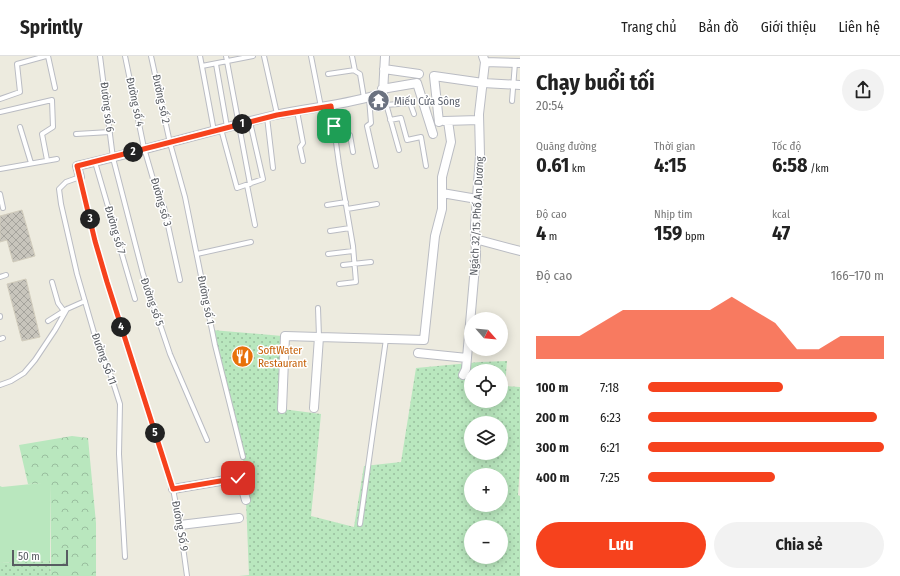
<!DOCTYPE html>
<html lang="vi">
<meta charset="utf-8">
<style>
body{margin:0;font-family:"Fira Sans Condensed",sans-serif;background:#f2f2f2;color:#222;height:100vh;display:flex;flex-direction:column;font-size:15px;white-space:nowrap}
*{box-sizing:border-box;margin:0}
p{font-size:13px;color:#767676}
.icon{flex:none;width:22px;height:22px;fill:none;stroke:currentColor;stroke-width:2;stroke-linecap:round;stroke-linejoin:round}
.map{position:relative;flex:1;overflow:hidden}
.sheet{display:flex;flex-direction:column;background:#fff;width:380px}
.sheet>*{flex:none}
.needle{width:26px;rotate:117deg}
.controls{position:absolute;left:464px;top:256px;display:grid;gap:8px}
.controls a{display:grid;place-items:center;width:44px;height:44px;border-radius:50%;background:#fff;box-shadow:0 2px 10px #0003;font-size:20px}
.scale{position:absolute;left:12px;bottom:10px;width:56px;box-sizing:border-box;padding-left:4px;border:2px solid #585c62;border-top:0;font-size:11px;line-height:14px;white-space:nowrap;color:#585c62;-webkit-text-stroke:3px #fff;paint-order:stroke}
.pin{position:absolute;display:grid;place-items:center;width:34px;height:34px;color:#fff;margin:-17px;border-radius:8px;box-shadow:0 2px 6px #0006}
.km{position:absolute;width:20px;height:20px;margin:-10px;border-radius:50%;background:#222;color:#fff;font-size:11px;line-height:20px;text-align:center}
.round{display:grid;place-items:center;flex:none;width:42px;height:42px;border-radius:21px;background:#f2f2f2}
.headline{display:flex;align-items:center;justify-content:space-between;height:68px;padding:0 16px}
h1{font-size:22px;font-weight:700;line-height:30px}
.stats{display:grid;grid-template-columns:repeat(3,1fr);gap:6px;height:68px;padding:4px 16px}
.stats div{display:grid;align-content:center}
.stats b{font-size:20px;font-weight:700}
.stats small{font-size:11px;font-weight:400}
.stats p{font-size:11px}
.chart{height:112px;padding:8px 16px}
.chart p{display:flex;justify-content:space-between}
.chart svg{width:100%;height:72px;margin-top:4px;fill:#f6421d;opacity:.7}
.action{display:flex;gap:8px;margin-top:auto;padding:8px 16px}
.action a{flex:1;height:46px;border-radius:24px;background:#f6421d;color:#fff;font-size:16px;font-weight:700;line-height:46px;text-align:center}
.action a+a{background:#f2f2f2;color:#222}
ul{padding:0 16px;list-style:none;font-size:13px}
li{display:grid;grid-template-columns:64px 48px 1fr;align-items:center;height:30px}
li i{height:10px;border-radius:5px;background:#f6421d}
header{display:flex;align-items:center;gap:24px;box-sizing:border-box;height:56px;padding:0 20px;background:#fff;border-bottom:1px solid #e0e0e0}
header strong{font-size:19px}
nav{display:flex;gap:22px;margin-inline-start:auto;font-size:14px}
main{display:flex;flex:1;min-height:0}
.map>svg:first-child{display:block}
.grass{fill:#b9e7be}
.forest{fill:url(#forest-crowns)}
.garden{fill:url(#garden-dots);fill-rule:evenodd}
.building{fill:url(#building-cross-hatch);stroke:#d2cdbd}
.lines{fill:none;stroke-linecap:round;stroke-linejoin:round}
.service-casing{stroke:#babcc3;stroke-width:6}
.minor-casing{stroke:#babcc3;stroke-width:10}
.service{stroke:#fff;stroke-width:4}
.minor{stroke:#fff;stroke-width:8}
.route-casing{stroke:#fff;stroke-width:8}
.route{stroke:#f6421d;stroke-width:5}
.labels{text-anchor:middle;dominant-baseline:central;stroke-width:3;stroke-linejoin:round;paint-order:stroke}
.street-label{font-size:11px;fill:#585c62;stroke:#fff}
.worship-label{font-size:11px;fill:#5b616d;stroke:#fff;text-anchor:start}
.food-label{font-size:11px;fill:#c56008;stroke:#fff;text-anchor:start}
</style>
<header>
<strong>Sprintly</strong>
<nav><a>Trang chủ</a><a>Bản đồ</a><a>Giới thiệu</a><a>Liên hệ</a></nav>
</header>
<main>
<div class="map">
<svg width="520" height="520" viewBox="0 0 520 520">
<defs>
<pattern id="forest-crowns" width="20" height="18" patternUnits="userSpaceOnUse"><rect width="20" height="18" fill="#b9e7be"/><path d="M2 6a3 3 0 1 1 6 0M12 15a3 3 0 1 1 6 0" fill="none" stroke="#99be9e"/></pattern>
<pattern id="garden-dots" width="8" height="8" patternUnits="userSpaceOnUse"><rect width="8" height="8" fill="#b9e7be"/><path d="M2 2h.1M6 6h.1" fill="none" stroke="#99be9e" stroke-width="1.8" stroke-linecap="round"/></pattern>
<pattern id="building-cross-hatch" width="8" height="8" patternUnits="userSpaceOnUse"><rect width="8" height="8" fill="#c8c5bc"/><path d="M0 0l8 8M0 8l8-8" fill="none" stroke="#a5a39c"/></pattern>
</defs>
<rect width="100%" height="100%" fill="#edebdf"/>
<path class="grass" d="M51,426L50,505L0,507V430L2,431Z"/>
<path class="forest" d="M72,380L88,382L96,467V520H51V427L28,428L19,389Z"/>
<path class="garden" d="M212,274L282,280V353L321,358L311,460L354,471L364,410L401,406L416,312L480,306L507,305L505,330L520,331V409L518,439L520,440V520H239L249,519L246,444L243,401ZM471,315H501V345H471ZM471,367H501V397H471ZM471,419H501V449H471ZM471,471H501V501H471Z
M50,505L51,520H0V507Z"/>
<path class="building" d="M22,154L35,200L13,206L7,184L0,186V160Z
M26,223L40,281L22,285L7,228Z"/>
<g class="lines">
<defs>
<path id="service" d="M48,0L55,32
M100,0L113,102L143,218L170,298L207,384
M125,0L144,92L158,140L164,151L180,224
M151,0L170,87L185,141L215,289L243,401
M200,0L214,75
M226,0L250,128
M264,0L277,58
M311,0L321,51
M352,0L355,15L360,18L364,42
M216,8L227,71
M202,10L253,0
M328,18L355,14
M383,37L399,94
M369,42L371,67L367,70L376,110
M0,43L20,36L17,8L46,0
M512,45L515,7
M386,49L410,47L414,58
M331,50L339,108L353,190L356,226L339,228
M297,55L303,87L300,91L303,105
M0,56L52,44L53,71L42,78L47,104
M267,61L273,112
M390,64L401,62L407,84L421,81L426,110
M20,71L31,107
M221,73L237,132L263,123L250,66
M76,78L110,76
M336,81L350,79L353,96
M95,106L135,243
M0,113L57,103
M247,129L255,169
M0,138L3,152
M327,149L346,146
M347,153L377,148
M330,175L350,172
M197,198L251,186
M328,198L353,195
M343,209L371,206
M0,221L6,219
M52,226L58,247L64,255
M318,252L319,281
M0,261V260
M48,265L67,253L85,245
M0,283L3,282
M0,329L11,325L24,317L35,304L55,274L67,253
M360,468L386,283
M125,501L119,398L120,348L111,320L97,287L77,218L61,148L59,133L66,126L80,121L95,185L107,226L173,433L180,469L187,520"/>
<path id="minor" d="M485,6L520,7
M384,13L419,18
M382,33L417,27L433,78
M444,65L479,64
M439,66L434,20L483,27L520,29
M80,121L77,110C143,95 209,75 275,59C311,51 348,49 383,37L385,0
M442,137L477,143
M475,183L520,195
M418,297L467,302
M463,319L466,313L476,199L475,170L480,99L479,58L485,6L483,0
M314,352L319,281L424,284L435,180L442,153V121L451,86L448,65
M282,353L285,280L319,281
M173,433L238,422L240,423L246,444
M180,469L239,462"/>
</defs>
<use href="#service" class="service-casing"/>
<use href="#minor" class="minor-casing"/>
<use href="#service" class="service"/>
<use href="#minor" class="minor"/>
</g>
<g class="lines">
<defs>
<path id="route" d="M238,422L173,433L107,226L95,185L77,110L277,59L331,50L334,70"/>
</defs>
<use href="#route" class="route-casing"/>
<use href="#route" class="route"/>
</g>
<defs>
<symbol id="temple-disc" viewBox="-11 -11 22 22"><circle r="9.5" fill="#6b7280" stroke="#fff"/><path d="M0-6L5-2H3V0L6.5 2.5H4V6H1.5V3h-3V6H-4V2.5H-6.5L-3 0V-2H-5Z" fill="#fff"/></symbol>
<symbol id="restaurant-disc" viewBox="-11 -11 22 22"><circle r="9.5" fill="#e8710a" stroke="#fff"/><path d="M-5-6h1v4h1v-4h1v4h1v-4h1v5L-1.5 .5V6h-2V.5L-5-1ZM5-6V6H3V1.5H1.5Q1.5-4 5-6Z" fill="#fff"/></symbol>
</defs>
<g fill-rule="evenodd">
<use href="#temple-disc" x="366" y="32" width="25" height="25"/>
<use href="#restaurant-disc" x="230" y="288" width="25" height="25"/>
</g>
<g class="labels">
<g class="street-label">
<text transform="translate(161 43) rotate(78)">Đường số 2</text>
<text transform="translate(135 46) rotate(78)">Đường số 4</text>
<text transform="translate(107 51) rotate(83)">Đường số 6</text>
<text transform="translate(161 146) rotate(74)">Đường số 3</text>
<text transform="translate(477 160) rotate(-87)">Ngách 32/15 Phố An Dương</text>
<text transform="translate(115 174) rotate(74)">Đường số 7</text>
<text transform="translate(206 244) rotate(79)">Đường số 1</text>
<text transform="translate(152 246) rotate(71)">Đường số 5</text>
<text transform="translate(104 303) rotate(70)">Đường Số 11</text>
<text transform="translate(180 470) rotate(80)">Đường Số 9</text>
</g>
<g class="worship-label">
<text x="394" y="45">Miếu Cửa Sông</text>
</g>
<g class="food-label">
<text x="258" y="294">SoftWater<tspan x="258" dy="13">Restaurant</tspan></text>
</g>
</g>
</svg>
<div class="controls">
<a><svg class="needle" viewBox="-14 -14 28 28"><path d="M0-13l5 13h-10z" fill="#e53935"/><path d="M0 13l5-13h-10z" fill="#767676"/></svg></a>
<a><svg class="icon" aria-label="locate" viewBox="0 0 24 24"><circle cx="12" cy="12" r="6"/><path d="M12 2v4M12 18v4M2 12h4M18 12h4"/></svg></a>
<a><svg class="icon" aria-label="layers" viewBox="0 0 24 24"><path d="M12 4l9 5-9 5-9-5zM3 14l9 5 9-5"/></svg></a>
<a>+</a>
<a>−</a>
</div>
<div class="scale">50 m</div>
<div class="pin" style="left:334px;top:70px;background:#1e9e55"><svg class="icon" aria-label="arrive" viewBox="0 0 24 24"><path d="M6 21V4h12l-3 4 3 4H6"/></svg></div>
<div class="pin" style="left:238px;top:422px;background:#d93025"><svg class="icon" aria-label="check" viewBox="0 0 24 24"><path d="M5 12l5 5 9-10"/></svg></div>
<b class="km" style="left:242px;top:68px">1</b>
<b class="km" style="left:133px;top:96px">2</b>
<b class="km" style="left:90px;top:163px">3</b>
<b class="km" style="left:121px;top:271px">4</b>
<b class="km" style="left:155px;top:377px">5</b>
</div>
<section class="sheet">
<div class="headline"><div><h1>Chạy buổi tối</h1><p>20:54</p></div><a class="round"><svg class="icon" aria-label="share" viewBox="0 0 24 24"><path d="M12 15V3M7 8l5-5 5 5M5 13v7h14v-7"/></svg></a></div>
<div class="stats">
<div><p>Quãng đường</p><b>0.61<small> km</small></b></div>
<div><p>Thời gian</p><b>4:15</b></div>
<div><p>Tốc độ</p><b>6:58<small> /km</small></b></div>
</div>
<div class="stats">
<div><p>Độ cao</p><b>4<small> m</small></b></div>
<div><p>Nhịp tim</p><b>159<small> bpm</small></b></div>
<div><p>kcal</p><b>47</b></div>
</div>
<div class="chart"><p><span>Độ cao</span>166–170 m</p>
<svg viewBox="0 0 160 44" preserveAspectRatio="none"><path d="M0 44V30L10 30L20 30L30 22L40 14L50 14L60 14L70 14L80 14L90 6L100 14L110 22L120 38L130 38L140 30L150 30L160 30V44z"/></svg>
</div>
<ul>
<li><b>100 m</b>7:18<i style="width:57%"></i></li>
<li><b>200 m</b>6:23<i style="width:97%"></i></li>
<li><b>300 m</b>6:21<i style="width:100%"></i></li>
<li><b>400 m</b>7:25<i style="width:54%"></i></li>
</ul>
<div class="action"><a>Lưu</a><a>Chia sẻ</a></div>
</section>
</main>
